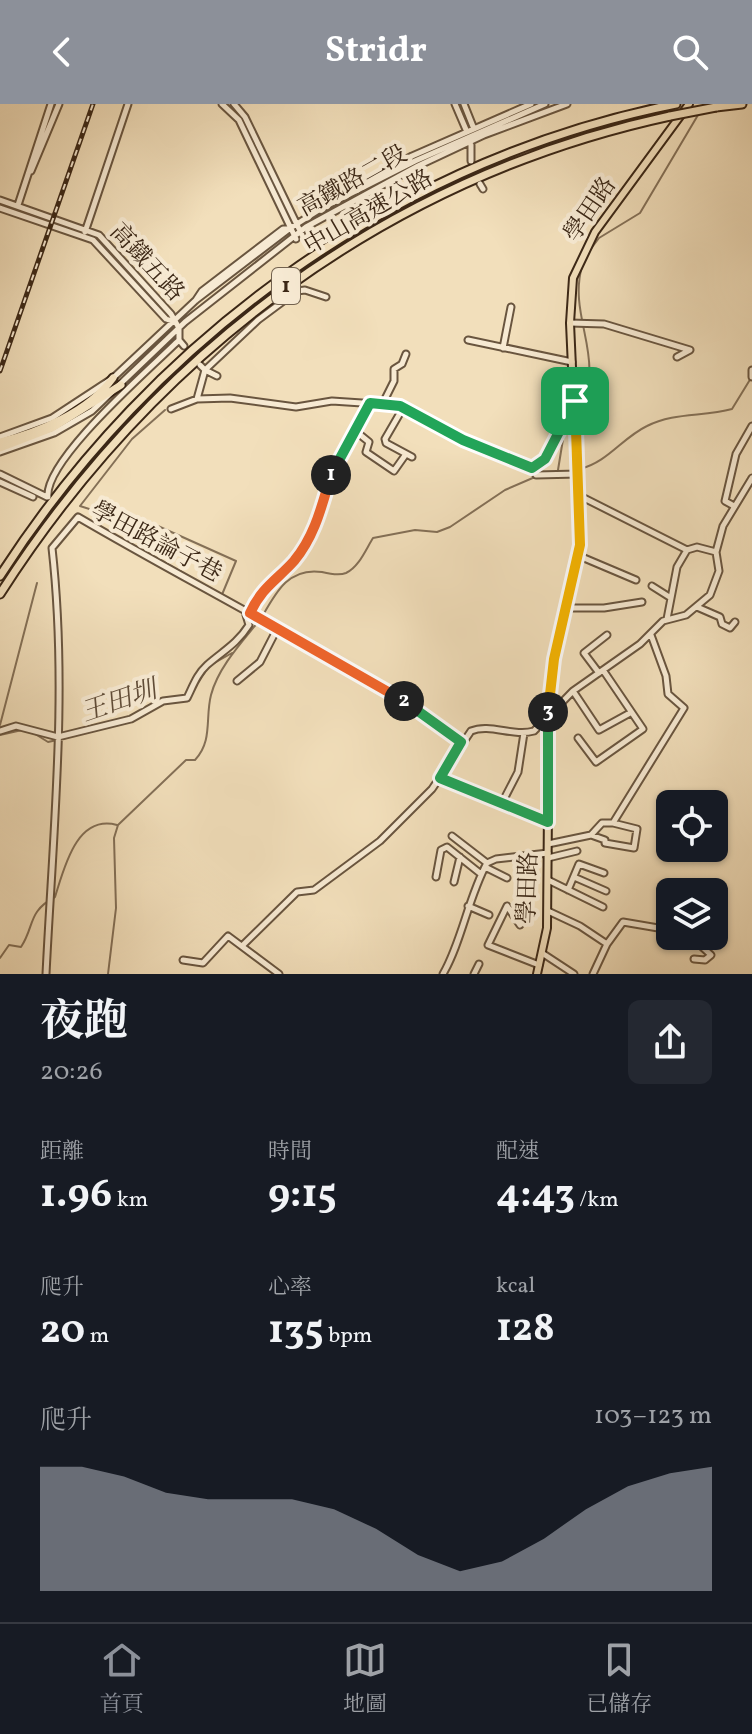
<!DOCTYPE html>
<html lang="zh-TW">
<meta charset="utf-8">
<style>
body{margin:0;font-family:Vollkorn,"Noto Serif TC",serif;background:#242831;color:#f1f3f6;height:100vh;display:flex;flex-direction:column;font-size:30px;white-space:nowrap}
*{box-sizing:border-box;margin:0}
p{font-size:26px;color:#9ea1a6}
.icon{flex:none;width:44px;height:44px;fill:none;stroke:currentColor;stroke-width:2;stroke-linecap:round;stroke-linejoin:round}
.map{position:relative;height:870px;overflow:hidden}
.sheet{display:flex;flex-direction:column;background:#171b24;flex:1}
.sheet>*{flex:none}
.buttons{position:absolute;left:656px;top:686px;display:grid;gap:16px}
.buttons a{display:grid;place-items:center;width:72px;height:72px;border-radius:12px;background:#171b24;box-shadow:0 2px 6px #0004;font-size:40px}
.pin{position:absolute;display:grid;place-items:center;width:68px;height:68px;color:#fff;margin:-34px;border-radius:16px;box-shadow:0 4px 12px #0006}
.km{position:absolute;width:40px;height:40px;margin:-20px;border-radius:50%;background:#222;color:#fff;font-size:22px;line-height:40px;text-align:center}
.round{display:grid;place-items:center;flex:none;width:84px;height:84px;border-radius:12px;background:#242831}
.head{display:flex;align-items:center;justify-content:space-between;height:136px;padding:0 40px}
h1{font-size:44px;font-weight:700;line-height:60px}
.metrics{display:grid;grid-template-columns:repeat(3,1fr);gap:12px;height:136px;padding:8px 40px}
.metrics div{display:grid;align-content:center}
.metrics b{font-size:40px;font-weight:700}
.metrics small{font-size:22px;font-weight:400}
.metrics p{font-size:22px}
.chart{height:224px;padding:16px 40px}
.chart p{display:flex;justify-content:space-between}
.chart svg{width:100%;height:144px;margin-top:8px;fill:#8c9099;opacity:.7}
header{display:flex;justify-content:space-between;align-items:center;height:104px;padding:0 40px;background:#8c9099;color:#fff;font-size:36px;font-weight:700}
.tabs{display:flex;justify-content:space-around;align-items:center;height:112px;border-top:2px solid #363941;background:#171b24;font-size:22px;color:#9ea1a6}
.tabs a{display:grid;justify-items:center;gap:4px}
.tabs .selected{color:#8c9099}
.map>svg:first-child{display:block}
.lines{fill:none;stroke-linecap:round;stroke-linejoin:round}
.stream{stroke:#847057;stroke-width:2}
.minor-casing{stroke:#69553f;stroke-width:9}
.major-casing{stroke:#3b2716;stroke-width:10}
.highway-casing{stroke:#3b2716;stroke-width:11}
.minor{stroke:#f7ead3;stroke-width:5}
.major{stroke:#f2dfbb;stroke-width:6}
.highway{stroke:#f2dfbb;stroke-width:7}
.rail-casing{stroke:#3b2716;stroke-width:5}
.rail{stroke:#f7ead3;stroke-width:2;stroke-dasharray:6;stroke-linecap:butt}
.highway-bridge-casing{stroke:#3b2716;stroke-width:11;stroke-linecap:butt}
.highway-bridge{stroke:#f2dfbb;stroke-width:7}
.split-1-casing{stroke:#fff;stroke-width:16}
.split-2-casing{stroke:#fff;stroke-width:16}
.split-3-casing{stroke:#fff;stroke-width:16}
.split-4-casing{stroke:#fff;stroke-width:16}
.split-1{stroke:#22a559;stroke-width:10}
.split-2{stroke:#f0652b;stroke-width:10}
.split-3{stroke:#22a559;stroke-width:10}
.split-4{stroke:#f5b400;stroke-width:10}
.labels{text-anchor:middle;dominant-baseline:central;stroke-width:8;stroke-linejoin:round;paint-order:stroke}
.shield{fill:#f7ead3;stroke:#73624f;stroke-width:2}
.shield-label{font-size:22px;font-weight:bold;fill:#3b2716}
.street-label{font-size:24px;fill:#3b2716;stroke:#f7ead3}
.water-label{font-size:26px;font-style:italic;fill:#5f4b37;stroke:#f7ead3}
</style>
<header><svg class="icon" aria-label="back" viewBox="0 0 24 24"><path d="M15 5l-7 7 7 7"/></svg>Stridr<svg class="icon" aria-label="search" viewBox="0 0 24 24"><circle cx="10" cy="10" r="6"/><path d="M15 15l6 6"/></svg></header>
<div class="map">
<svg width="752" height="870" viewBox="0 0 752 870">
<rect width="100%" height="100%" fill="#f2dfbb"/>
<filter id="stains"><feTurbulence type="fractalNoise" baseFrequency=".0025" numOctaves="4"/><feColorMatrix values="0 0 0 0 .2 0 0 0 0 .09 0 0 0 0 .02 0 0 0 .5 -.17"/></filter>
<radialGradient id="worn" r=".72"><stop offset=".6" stop-color="#630" stop-opacity="0"/><stop offset="1" stop-color="#630" stop-opacity=".3"/></radialGradient>
<g class="lines">
<path class="stream" d="M590,146L599,134L640,109L698,11
M165,306L132,335L80,402L145,423L149,418L236,457L221,493
M576,310C610,257 567,216 582,162
M580,365C608,358 622,334 647,322C674,308 703,313 732,305L751,274
M558,366L564,329L572,316
M544,368H566
M262,513C276,488 289,463 322,468C330,470 339,472 346,469C359,463 366,445 373,434L415,426L437,428L450,423L505,386L535,373
M198,578L209,562L232,549
M173,598L186,596
M0,621L37,479
M99,625L128,618
M32,628L48,638L66,634
M0,631L22,626
M0,854L9,841L21,843C35,822 27,808 55,793C64,765 76,710 117,721
M108,870L116,804L114,734L118,721L186,656H195C213,637 205,614 211,591C218,564 241,539 258,518"/>
<defs>
<path id="minor" d="M222,0L239,16L296,135
M234,0L245,13L302,131
M455,0L467,28
M464,0L474,25
M471,41V57
M31,67L59,0
M480,80L483,85
M0,96L99,131L171,210L179,224
M325,100L412,52L531,0
M18,101L51,0
M0,104L93,136L166,215L172,217
M85,128L128,0
M196,196L202,187L283,125H289L322,104L415,57L545,0
M570,219L604,220L690,246L677,253
M179,225V236L184,242
M468,236L572,258
M503,244L511,203
M200,261L205,266L197,295L230,294L296,303L332,297L392,301L527,364L545,355L574,299
M752,266V273
M217,272L205,266L258,216L297,187L305,186L326,193
M383,299L394,277V265L402,260L406,250
M369,300L353,325L369,338L366,348L394,367L406,350
M403,304L385,335L386,339L412,353
M171,305L197,295
M0,333L52,314L113,274L196,196L289,125
M0,348L54,329L92,307L185,218L306,123L418,62L484,31L567,0
M532,364L536,371L578,370
M0,370L47,393
M0,378L33,393
M580,392L687,446L697,443L716,448
M48,393C44,356 150,265 179,236
M734,402L725,397L736,350L752,322
M577,451L636,476
M652,482L671,494
M697,503L720,513L722,520L730,524L735,518
M566,504H604L642,498
M667,515L677,463L687,446
M599,569L584,549L607,531
M237,577L260,558L277,525
M573,587L599,626L630,609
M0,627L16,622L58,633L131,615L163,597L187,594C193,582 197,570 207,561C223,547 237,540 249,521L246,511L270,477L293,457L312,428L338,355L353,325
M578,634L596,658L643,625L603,566
M440,674L548,718
M502,699L518,668L524,629
M591,731L602,719H613L684,604L668,590L666,572L651,531
M452,732L487,759
M548,740L591,731L605,736V739L634,744L637,725L613,719
M548,754L577,747
M485,763L507,774
M436,773L441,746L447,743L481,770
M574,773L606,787
M548,776L603,803
M454,778L460,753
M568,786L579,760L604,769
M526,798L527,751
M468,802L489,811
M548,807L580,822L607,840
M520,821L507,802L488,841L539,861
M690,832L711,851L705,856L694,855
M242,842L297,788L314,786L380,737L432,685L471,627C490,619 513,633 534,627L573,587L640,540L663,517L686,511L710,491L719,467L716,448L723,422L752,374
M542,849L574,870
M183,856L203,859L228,832L279,870
M46,870C53,728 68,586 52,444L78,413C206,488 340,553 461,638
M443,870C462,837 468,794 487,759L496,755L548,749
M474,870L479,860
M593,870L607,840L623,818L670,826"/>
<path id="major" d="M537,870L547,824L549,584L580,441L570,219L573,174L595,128L689,0"/>
<path id="highway" d="M716,3L742,0
M0,338C39,328 88,308 113,274
M0,344L52,324L121,281
M0,472C152,235 396,56 676,0
M0,490C155,248 388,73 670,12"/>
</defs>
<use href="#minor" class="minor-casing"/>
<use href="#major" class="major-casing"/>
<use href="#highway" class="highway-casing"/>
<use href="#minor" class="minor"/>
<use href="#major" class="major"/>
<use href="#highway" class="highway"/>
<defs>
<path id="rail" d="M0,267L93,0"/>
</defs>
<use href="#rail" class="rail-casing"/>
<use href="#rail" class="rail"/>
<defs>
<path id="highway-bridge" d="M670,12L716,3"/>
</defs>
<use href="#highway-bridge" class="highway-bridge-casing"/>
<use href="#highway-bridge" class="highway-bridge"/>
</g>
<g class="lines">
<defs>
<path id="split-1" d="M331,371L370,299L400,302L463,336L532,364L545,355L575,297"/>
<path id="split-2" d="M331,371C322,401 315,432 294,457C277,476 262,483 250,509L404,597"/>
<path id="split-3" d="M404,597L461,638L440,674L548,718V608"/>
<path id="split-4" d="M548,608L554,555L580,441L575,297"/>
</defs>
<use href="#split-1" class="split-1-casing"/>
<use href="#split-2" class="split-2-casing"/>
<use href="#split-3" class="split-3-casing"/>
<use href="#split-4" class="split-4-casing"/>
<use href="#split-1" class="split-1"/>
<use href="#split-2" class="split-2"/>
<use href="#split-3" class="split-3"/>
<use href="#split-4" class="split-4"/>
</g>
<g class="labels">
<rect class="shield" x="272" y="164" width="28" height="36" rx="6"/>
<g class="shield-label">
<text x="286" y="182">1</text>
</g>
<g class="street-label">
<text transform="translate(353 78) rotate(-29)">高鐵路二段</text>
<text transform="translate(591 106) rotate(-56)">學田路</text>
<text transform="translate(369 109) rotate(-30)">中山高速公路</text>
<text transform="translate(146 159) rotate(47)">高鐵五路</text>
<text transform="translate(156 439) rotate(28)">學田路論子巷</text>
<text transform="translate(529 784) rotate(-88)">學田路</text>
</g>
<g class="water-label">
<text transform="translate(119 598) rotate(-19)">王田圳</text>
</g>
</g>
<rect width="100%" height="100%" filter="url(#stains)"/>
<rect width="100%" height="100%" fill="url(#worn)"/>
</svg>
<div class="buttons">
<a><svg class="icon" aria-label="locate" viewBox="0 0 24 24"><circle cx="12" cy="12" r="6"/><path d="M12 2v4M12 18v4M2 12h4M18 12h4"/></svg></a>
<a><svg class="icon" aria-label="layers" viewBox="0 0 24 24"><path d="M12 4l9 5-9 5-9-5zM3 14l9 5 9-5"/></svg></a>
</div>
<div class="pin" style="left:575px;top:297px;background:#1e9e55"><svg class="icon" aria-label="arrive" viewBox="0 0 24 24"><path d="M6 21V4h12l-3 4 3 4H6"/></svg></div>
<b class="km" style="left:331px;top:371px">1</b>
<b class="km" style="left:404px;top:597px">2</b>
<b class="km" style="left:548px;top:608px">3</b>
</div>
<section class="sheet">
<div class="head"><div><h1>夜跑</h1><p>20:26</p></div><a class="round"><svg class="icon" aria-label="share" viewBox="0 0 24 24"><path d="M12 15V3M7 8l5-5 5 5M5 13v7h14v-7"/></svg></a></div>
<div class="metrics">
<div><p>距離</p><b>1.96<small> km</small></b></div>
<div><p>時間</p><b>9:15</b></div>
<div><p>配速</p><b>4:43<small> /km</small></b></div>
</div>
<div class="metrics">
<div><p>爬升</p><b>20<small> m</small></b></div>
<div><p>心率</p><b>135<small> bpm</small></b></div>
<div><p>kcal</p><b>128</b></div>
</div>
<div class="chart"><p><span>爬升</span>103–123 m</p>
<svg viewBox="0 0 160 44" preserveAspectRatio="none"><path d="M0 44V6L10 6L20 9L30 14L40 16L50 16L60 16L70 19L80 25L90 33L100 38L110 35L120 28L130 19L140 12L150 8L160 6V44z"/></svg>
</div>
</section>
<nav class="tabs">
<a class="selected"><svg class="icon" aria-label="home" viewBox="0 0 24 24"><path d="M3 11l9-7 9 7M6 9v11h12V9"/></svg>首頁</a>
<a><svg class="icon" aria-label="map" viewBox="0 0 24 24"><path d="M3 6l6-2 6 2 6-2v14l-6 2-6-2-6 2zM9 4v14M15 6v14"/></svg>地圖</a>
<a><svg class="icon" aria-label="saved" viewBox="0 0 24 24"><path d="M7 4h10v16l-5-4-5 4z"/></svg>已儲存</a>
</nav>
